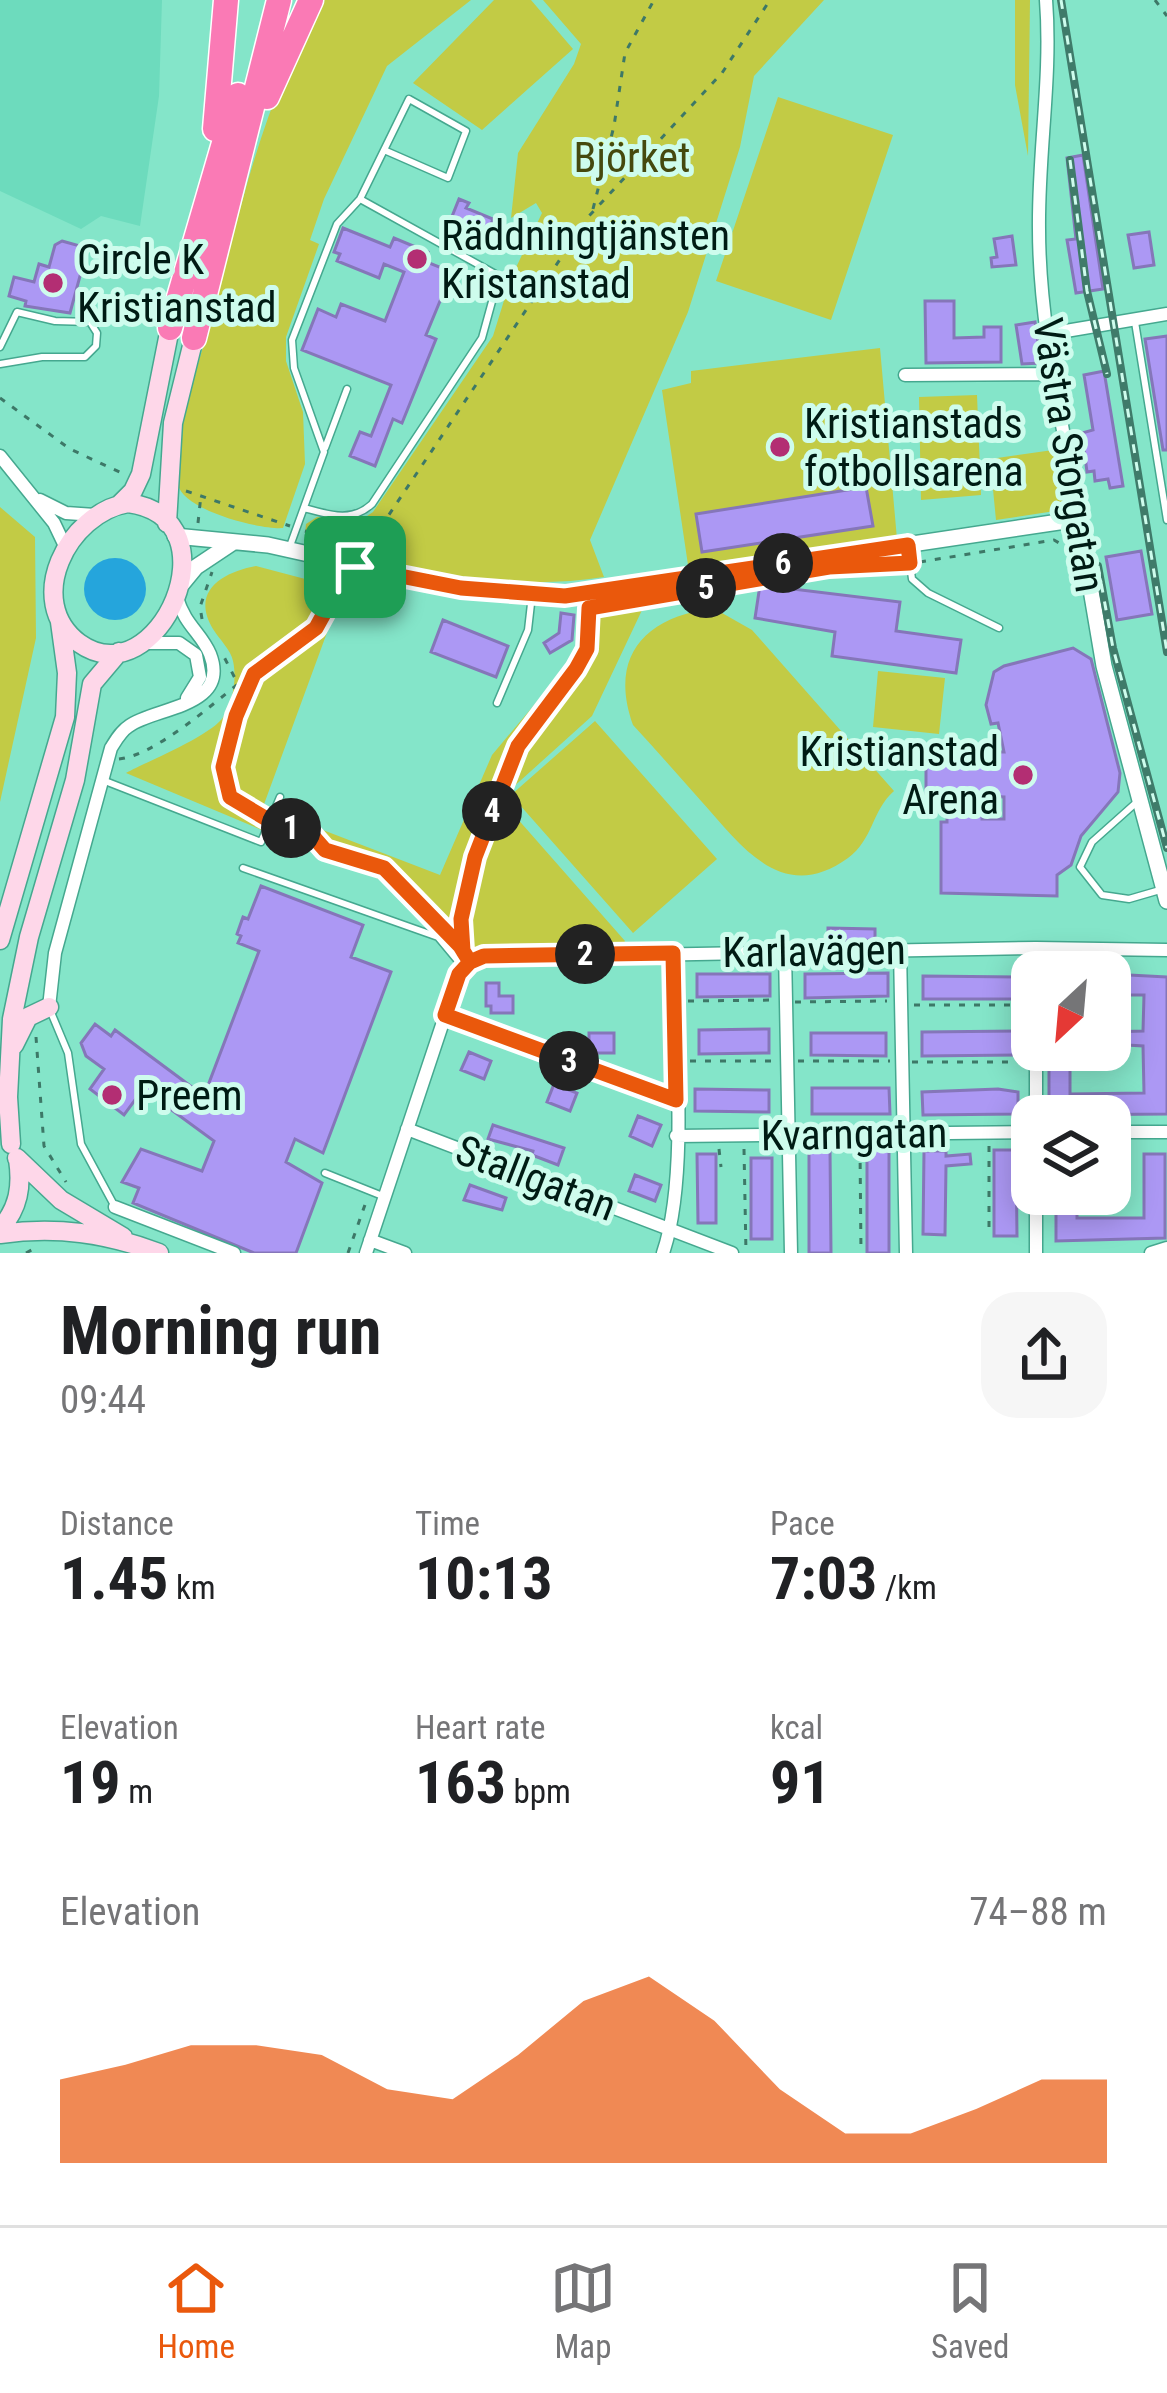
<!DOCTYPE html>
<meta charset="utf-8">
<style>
body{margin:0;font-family:"Roboto Condensed",sans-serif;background:#f6f6f6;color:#202124;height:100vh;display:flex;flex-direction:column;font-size:45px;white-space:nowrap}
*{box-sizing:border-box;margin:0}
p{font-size:39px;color:#757577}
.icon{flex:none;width:66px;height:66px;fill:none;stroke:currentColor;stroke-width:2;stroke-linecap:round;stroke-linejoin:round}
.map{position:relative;height:1253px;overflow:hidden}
.sheet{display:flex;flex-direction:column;background:#fff;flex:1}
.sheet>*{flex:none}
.needle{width:78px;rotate:206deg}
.controls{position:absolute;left:1011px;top:951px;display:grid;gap:24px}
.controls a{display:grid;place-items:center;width:120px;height:120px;border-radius:24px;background:#fff;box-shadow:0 6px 30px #0003;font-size:60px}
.pin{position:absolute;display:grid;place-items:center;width:102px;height:102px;color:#fff;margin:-51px;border-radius:24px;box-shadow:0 6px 18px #0006}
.km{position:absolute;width:60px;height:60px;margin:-30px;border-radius:50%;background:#222;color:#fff;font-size:33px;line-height:60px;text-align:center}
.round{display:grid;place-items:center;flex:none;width:126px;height:126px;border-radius:36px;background:#f6f6f6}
.summary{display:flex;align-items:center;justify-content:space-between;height:204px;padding:0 60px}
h1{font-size:66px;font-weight:700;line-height:90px}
.metrics{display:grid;grid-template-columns:repeat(3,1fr);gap:18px;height:204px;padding:12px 60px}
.metrics div{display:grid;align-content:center}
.metrics b{font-size:60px;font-weight:700}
.metrics small{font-size:33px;font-weight:400}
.metrics p{font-size:33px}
.chart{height:336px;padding:24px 60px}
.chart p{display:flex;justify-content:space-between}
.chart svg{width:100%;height:216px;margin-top:12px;fill:#ea580c;opacity:.7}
.dock{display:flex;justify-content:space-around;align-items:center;height:168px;border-top:3px solid #e0e0e0;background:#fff;font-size:33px;color:#757577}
.dock a{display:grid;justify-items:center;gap:6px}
.dock .on{color:#ea580c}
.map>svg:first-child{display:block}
.built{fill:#6ddbbd}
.green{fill:#c2cb45}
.water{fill:#25a5dc}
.building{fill:#ac98f4;stroke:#8576b9;stroke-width:3;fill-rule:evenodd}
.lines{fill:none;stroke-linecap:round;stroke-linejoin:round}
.service-casing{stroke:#45a88f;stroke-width:9}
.minor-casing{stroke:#45a88f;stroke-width:15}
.tertiary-casing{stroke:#45a88f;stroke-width:18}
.secondary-casing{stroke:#45a88f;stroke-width:21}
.motorway-casing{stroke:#fff;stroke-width:27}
.path{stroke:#3d7867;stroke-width:3;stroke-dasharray:6 9;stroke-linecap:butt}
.service{stroke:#fff;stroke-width:6}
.minor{stroke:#fff;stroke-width:12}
.tertiary{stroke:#fff;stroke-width:15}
.secondary{stroke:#fed7e9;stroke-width:18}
.motorway{stroke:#fa7ab5;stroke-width:24}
.rail-casing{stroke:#3f7b6a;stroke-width:8}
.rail{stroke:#cefced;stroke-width:3;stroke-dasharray:9;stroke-linecap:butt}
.route-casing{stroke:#fff;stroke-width:24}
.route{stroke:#ea580c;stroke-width:15}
.poi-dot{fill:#b32e73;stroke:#cefced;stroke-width:4.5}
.labels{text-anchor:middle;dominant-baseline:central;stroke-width:10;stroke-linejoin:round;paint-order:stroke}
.park-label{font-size:42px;fill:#45490e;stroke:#cefced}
.poi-label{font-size:42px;fill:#001b14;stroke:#cefced;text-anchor:start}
.street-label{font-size:42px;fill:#001b14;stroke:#cefced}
</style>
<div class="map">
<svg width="1167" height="1253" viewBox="0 0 1167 1253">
<rect width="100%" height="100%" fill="#84e5c9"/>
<path class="built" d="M0,0H162L159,96L140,226L101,216L81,229L0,191Z"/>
<path class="green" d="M322,0H471L387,66L324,199L310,240L319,244L286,337V361L303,412L305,464L283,528C260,530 182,510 178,484C170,438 193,384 205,340C230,252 249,159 285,74C296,49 310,25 322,0Z
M494,0H531L573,49L482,130L413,83Z
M543,0H824L754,76L740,147L688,312L590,540L604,577C502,593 408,569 310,541L305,535L306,524L317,517L358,522L373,512L493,336L511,278L542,213L536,203L511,218L518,153L574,64L581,44Z
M1015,0H1030L1028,156L1015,85Z
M778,97L893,135L831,320L716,281Z
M880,348L897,539L688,565L662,390L691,383V371Z
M977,395L981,495L921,500L919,397Z
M1060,449L1068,509L996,520L990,459Z
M0,507L35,537L36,638L0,802Z
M256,566L343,589L263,807L440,875L492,755L577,654L588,617L643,608L592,716L500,799L625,941L618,954L484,956L412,893L126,773C148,761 213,735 224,716C233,700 237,679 233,661C231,650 219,639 213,629C190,591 223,572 256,566Z
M703,610L722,613L752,630L894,791C872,810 873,840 848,858C783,905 742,847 702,802C679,776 656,750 633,725C610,661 640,621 703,610Z
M878,671L945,678L939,734L873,727Z
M595,721L717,859L633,933L511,795Z"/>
<path class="water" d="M84 589a31 31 0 1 1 62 0a31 31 0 1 1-62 0Z"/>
<path class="building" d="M1083,155L1103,289L1076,293L1067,240L1076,239L1067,158Z
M459,199L469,203L466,208L493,219L481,248L445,234Z
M343,228L390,247L394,238L428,252L424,261L452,272L426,335L436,339L402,423L393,419L375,466L350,456L360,432L371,436L391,385L302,350L318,309L336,317L341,304L385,321L404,272L384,264L379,278L337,261L340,254L334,252Z
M1149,232L1154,265L1134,268L1128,235Z
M1012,236L1016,265L992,267L991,258L997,257L994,239Z
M62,241L80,246L86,254L70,313L25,306L26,301L9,296L14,277L34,282L39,264L49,267L55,245Z
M925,301H954V338L984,337V327H1001V362L926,363Z
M1035,322L1041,363L1022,364L1016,325Z
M1167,336V450H1163L1145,339Z
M1104,371L1123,486L1110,488L1108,479L1095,481L1094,471L1087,472L1082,433L1093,430L1084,375Z
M866,487L873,526L702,552L696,514Z
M1141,551L1152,614L1117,620L1106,557Z
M760,585L900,602L896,631L961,640L956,673L832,656L835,632L755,618Z
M561,613L574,615L572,640L550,653L544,643L559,633Z
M443,620L508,646L496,677L431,652Z
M1073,648L1091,659L1120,773L1118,792L1081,836L1071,865L1057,875V896L941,893V822H947V796H926V752H1004L998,723L991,724L986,705L994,672L1004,666ZM982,796L1004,797V819H982Z
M261,886L363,925L351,957L391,972L323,1153L295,1139L286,1162L322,1183L296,1253H254L133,1203L139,1188L122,1182L141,1149L202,1171L214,1141L143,1089L124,1115L90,1089L104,1069L86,1056L81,1043L95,1024L111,1036L115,1030L204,1096L259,951L238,943L241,936L237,934L243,917L248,919Z
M828,928L875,929V940L828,941Z
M888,973V996L805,998V974Z
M697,974H770V996L697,997Z
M1110,974L1167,977V1114L1049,1115V1050H1070V1094L1144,1093L1143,1046L1110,1044V1032L1143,1031L1144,995H1127L1123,1000L1118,995H1110Z
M923,976L1019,977V999H923Z
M486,983H499V996H513V1013H491V1006H486Z
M769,1029V1053L699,1054V1030Z
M1021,1031V1055L922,1056V1032Z
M589,1033H614V1053H589Z
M811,1033H886V1056L811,1055Z
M469,1052L491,1061L484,1079L461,1070Z
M554,1084L577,1093L570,1111L547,1102Z
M812,1088H889L890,1114H812Z
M695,1089L769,1090V1112L695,1111Z
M998,1089L1018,1092V1114L923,1115L922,1092Z
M638,1116L661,1125L652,1146L630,1136Z
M493,1125L564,1148L558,1165L532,1155L533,1151L488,1139Z
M830,1150L831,1253H809V1151Z
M867,1150H889V1253H867Z
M994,1150H1016L1017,1236H994Z
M924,1151H946V1156L970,1154L971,1164L946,1166L945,1235L923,1234Z
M697,1154H716V1223H698Z
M1144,1154H1165V1238L1056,1241V1194H1077V1218H1144Z
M751,1158H772V1239H751Z
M635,1175L661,1185L655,1201L629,1191Z
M470,1185L506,1198L502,1210L464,1200Z"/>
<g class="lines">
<defs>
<path id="service" d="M360,199L409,99L466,131L448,178L384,150
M1135,322L1167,520
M0,347L17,312L55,321L90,322L97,333L96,346L85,357H42L0,364
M325,448L347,389
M290,546L324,452L294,368L292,340L337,224L360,199L499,276L482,338L372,504C351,523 330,515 304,508
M908,549L912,579L928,593L999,628
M497,703L528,630L532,595
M105,781L261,842L280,797
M1138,801L1092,842L1080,867L1102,895L1129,899L1160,890
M243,868L438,937L463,967
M50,1010L68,1053L81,1144L114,1205
M325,1173L385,1197"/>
<path id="minor" d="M1046,0C1052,77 1038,152 1039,229C1039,326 1063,423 1079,519
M1048,334L1167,314
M905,375L1054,374
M0,456L54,523L65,546
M40,500L66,513L95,515
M143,643H179L196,655L200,677L187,698
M1036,948V972
M900,950L906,1253
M785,952L791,1253
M49,1007L55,953L111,748C116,740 121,731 129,726C154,707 231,708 210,654C202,634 185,625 177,598
M445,1015L677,1100
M1036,1050V1116
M407,1129L732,1253
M1110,1132H1167
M676,1136L1032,1132
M1036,1194V1253
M115,1207L234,1253
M370,1240L405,1253
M366,1253L459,974L477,958L1036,948L1167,950
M663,1253C689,1177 675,1036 673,953
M1151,1253L1167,1248"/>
<path id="tertiary" d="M175,536L268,545L461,588L565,596L1079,519L1104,666L1167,901
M182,584L196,567L232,543"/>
<path id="secondary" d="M128,503C239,517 158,700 79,643C23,601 68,513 128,503Z
M119,505L133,491L141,474L170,328
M167,523L173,423L194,338
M0,940L65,717L67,673L60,622
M14,1045L28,1017L49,1007
M11,1144L8,1097L12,1019L29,937L75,780L92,684L119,652
M17,1158L61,1200L123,1237
M0,1229C19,1208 22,1186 18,1159
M0,1234C56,1226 106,1233 159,1253"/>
<path id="motorway" d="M267,97L311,0
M215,129L226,0
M170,328L238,95
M194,338L279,0"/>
</defs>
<use href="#service" class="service-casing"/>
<use href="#minor" class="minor-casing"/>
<use href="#tertiary" class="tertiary-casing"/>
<use href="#secondary" class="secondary-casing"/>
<use href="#motorway" class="motorway-casing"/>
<path class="path" d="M1155,0L1167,16
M593,209L614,126L625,53L654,0
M0,398L70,449L126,475
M186,491L290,526
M198,523L201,495
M305,531L364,551
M364,552L589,216L722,73L770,0
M920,562L1054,540L1068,548
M866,565L899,564
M361,580L404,590
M589,607L608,604
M202,619L200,607L212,572
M119,759C155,755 209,707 238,684L222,653
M263,817C253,812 238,807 231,798C213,777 237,693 254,674C270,656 297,648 314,630C325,619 334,592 348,575
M277,823L311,834L325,849L384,869L399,879L464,953
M462,945L461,919L467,886L491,811L518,746L576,669L587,649L589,609
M688,1001L774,1000
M795,1002L887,1001
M914,1005H1032
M36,1037L44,1146L66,1182
M690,1061H776
M798,1061H890
M912,1062H1022
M989,1146V1234
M860,1148L861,1253
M719,1149L721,1167
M744,1149L746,1253
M26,1253L37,1247
M348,1253L367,1199"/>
<use href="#service" class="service"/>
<use href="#minor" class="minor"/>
<use href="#tertiary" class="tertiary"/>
<use href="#secondary" class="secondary"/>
<use href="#motorway" class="motorway"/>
<defs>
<path id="rail" d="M1061,0L1167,652
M1070,160L1087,291L1107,374
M1098,566L1113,648L1167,848"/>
</defs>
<use href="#rail" class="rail-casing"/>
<use href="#rail" class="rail"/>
</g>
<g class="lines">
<defs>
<path id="route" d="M355,567L337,590L316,628L254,674L236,716L223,767L230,797L265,818L311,834L325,850L384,868L460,946L470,962L484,956L673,953L676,1100L445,1015L459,974L470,962L463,951L461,919L475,857L518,746L576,669L587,649L589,608L829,567L910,563L908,545L565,596L461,588L355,567"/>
</defs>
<use href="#route" class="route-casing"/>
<use href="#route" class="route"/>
</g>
<g class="poi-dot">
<circle cx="417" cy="259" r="12"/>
<circle cx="53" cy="283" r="12"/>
<circle cx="780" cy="447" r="12"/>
<circle cx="1023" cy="775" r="12"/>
<circle cx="112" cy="1095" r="12"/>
</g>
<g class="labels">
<g class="park-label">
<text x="632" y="157">Björket</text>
</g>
<g class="poi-label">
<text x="441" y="235">Räddningtjänsten<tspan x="441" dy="48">Kristanstad</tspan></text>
<text x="77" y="259">Circle K<tspan x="77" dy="48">Kristianstad</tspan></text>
<text x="804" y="423">Kristianstads<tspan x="804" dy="48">fotbollsarena</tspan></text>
<text x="999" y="751" text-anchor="end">Kristianstad<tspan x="999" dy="48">Arena</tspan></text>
<text x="136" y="1095">Preem</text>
</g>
<g class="street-label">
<text transform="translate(1069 455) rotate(81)">Västra Storgatan</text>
<text transform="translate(814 951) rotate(-1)">Karlavägen</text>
<text transform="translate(854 1134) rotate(-1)">Kvarngatan</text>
<text transform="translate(536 1178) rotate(21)">Stallgatan</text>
</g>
</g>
</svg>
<div class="controls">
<a><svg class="needle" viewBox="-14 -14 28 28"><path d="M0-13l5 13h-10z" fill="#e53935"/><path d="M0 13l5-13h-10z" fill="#757577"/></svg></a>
<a><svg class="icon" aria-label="layers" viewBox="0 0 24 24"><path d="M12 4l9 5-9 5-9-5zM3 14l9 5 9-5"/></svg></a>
</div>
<div class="pin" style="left:355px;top:567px;background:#1e9e55"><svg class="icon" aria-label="arrive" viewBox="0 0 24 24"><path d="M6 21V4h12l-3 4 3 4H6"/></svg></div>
<b class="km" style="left:291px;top:828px">1</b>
<b class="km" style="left:585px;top:954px">2</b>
<b class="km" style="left:569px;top:1061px">3</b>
<b class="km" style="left:492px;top:811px">4</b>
<b class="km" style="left:706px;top:588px">5</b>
<b class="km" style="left:783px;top:563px">6</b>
</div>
<section class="sheet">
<div class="summary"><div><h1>Morning run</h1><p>09:44</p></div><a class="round"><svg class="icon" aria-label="share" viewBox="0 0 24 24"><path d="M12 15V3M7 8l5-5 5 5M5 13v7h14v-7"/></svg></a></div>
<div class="metrics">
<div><p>Distance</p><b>1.45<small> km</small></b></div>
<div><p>Time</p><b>10:13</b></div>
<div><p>Pace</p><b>7:03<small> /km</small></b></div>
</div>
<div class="metrics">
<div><p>Elevation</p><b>19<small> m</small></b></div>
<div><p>Heart rate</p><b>163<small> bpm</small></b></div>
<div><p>kcal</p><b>91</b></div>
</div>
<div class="chart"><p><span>Elevation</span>74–88 m</p>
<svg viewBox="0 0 160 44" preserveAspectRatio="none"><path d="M0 44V27L10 24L20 20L30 20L40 22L50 29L60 31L70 22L80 11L90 6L100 15L110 29L120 38L130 38L140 33L150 27L160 27V44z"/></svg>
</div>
</section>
<nav class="dock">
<a class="on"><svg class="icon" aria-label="home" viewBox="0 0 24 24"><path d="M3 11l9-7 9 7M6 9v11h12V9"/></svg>Home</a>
<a><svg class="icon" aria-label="map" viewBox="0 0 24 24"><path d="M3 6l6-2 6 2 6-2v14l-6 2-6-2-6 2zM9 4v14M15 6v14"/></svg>Map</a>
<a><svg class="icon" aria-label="saved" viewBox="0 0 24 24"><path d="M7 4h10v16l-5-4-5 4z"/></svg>Saved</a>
</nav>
